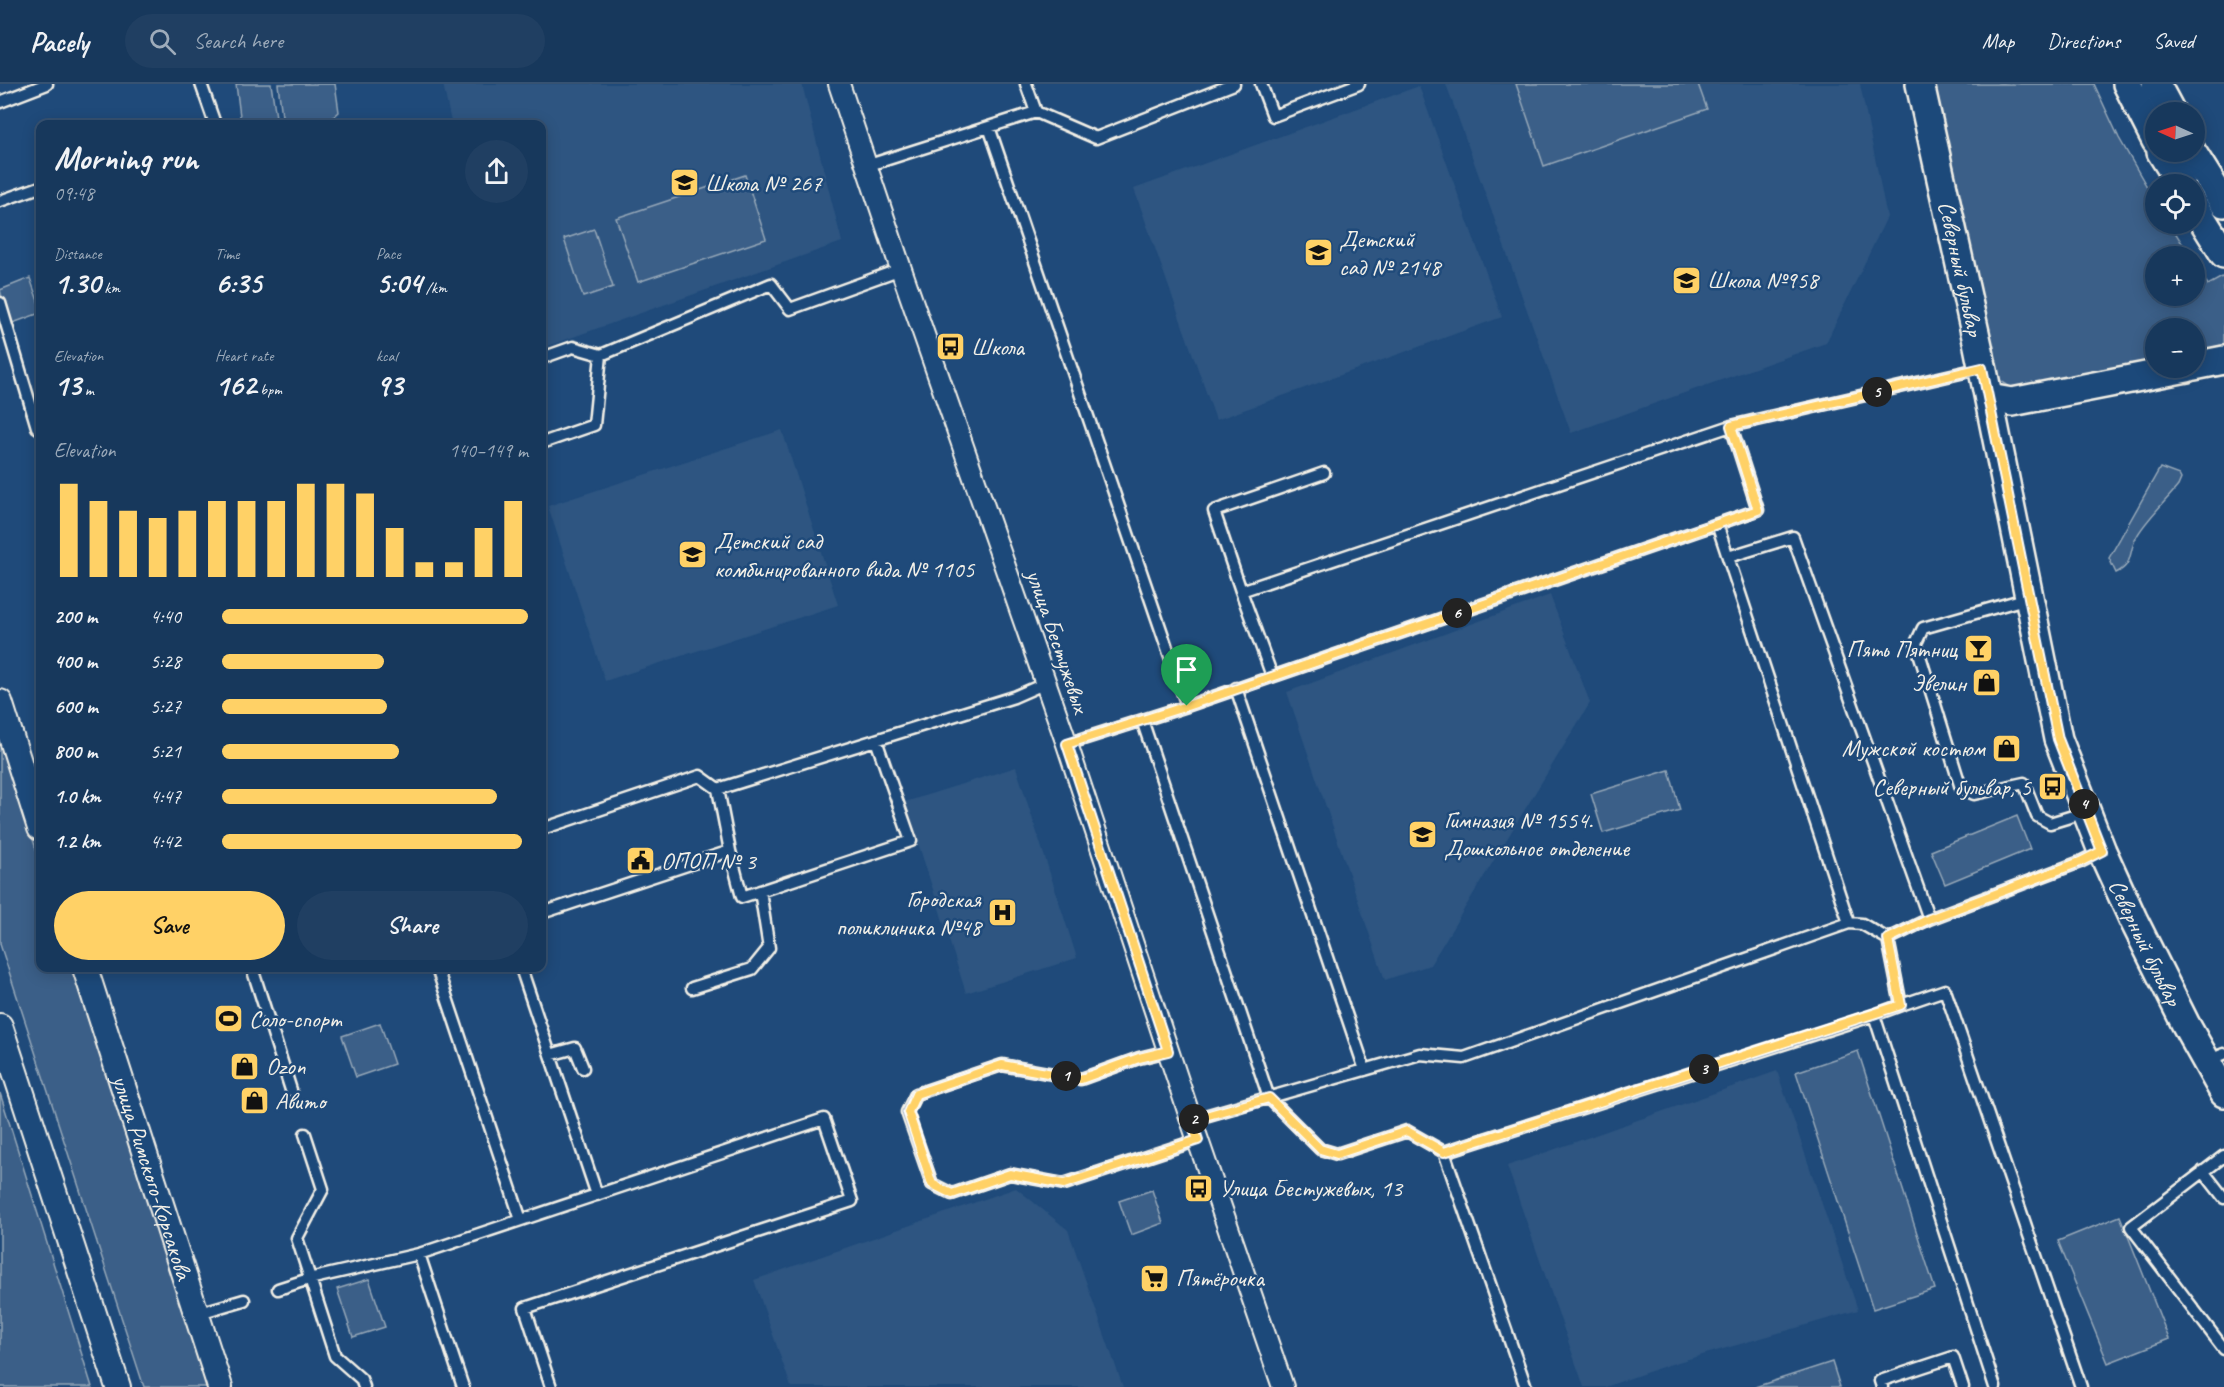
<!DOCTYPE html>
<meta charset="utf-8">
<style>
body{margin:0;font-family:Caveat,sans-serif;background:#203f62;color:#f1f3f6;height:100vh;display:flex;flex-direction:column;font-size:22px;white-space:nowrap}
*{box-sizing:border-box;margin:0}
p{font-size:20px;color:#9eacbb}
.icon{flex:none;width:33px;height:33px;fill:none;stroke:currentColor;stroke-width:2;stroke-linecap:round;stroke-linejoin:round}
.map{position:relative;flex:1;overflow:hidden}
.drawer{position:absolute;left:36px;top:36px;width:510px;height:852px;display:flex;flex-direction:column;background:#17385c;border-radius:12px;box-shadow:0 3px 15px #0003,0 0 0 2px #365272}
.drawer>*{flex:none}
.needle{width:39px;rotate:273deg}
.tools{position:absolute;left:2145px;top:18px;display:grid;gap:12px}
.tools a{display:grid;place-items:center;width:60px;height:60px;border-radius:50%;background:#17385c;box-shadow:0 3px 15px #0003,0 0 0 2px #365272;font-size:30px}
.pin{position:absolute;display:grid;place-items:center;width:51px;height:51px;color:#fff;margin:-62px -26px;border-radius:50% 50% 50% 0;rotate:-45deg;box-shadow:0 0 6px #0007}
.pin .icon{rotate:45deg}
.km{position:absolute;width:30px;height:30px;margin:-15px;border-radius:50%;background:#222;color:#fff;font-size:16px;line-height:30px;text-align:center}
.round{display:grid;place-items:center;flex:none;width:63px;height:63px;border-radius:32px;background:#203f62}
.headline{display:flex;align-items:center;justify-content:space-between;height:102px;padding:0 18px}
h1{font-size:33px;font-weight:700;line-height:45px}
.metrics{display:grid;grid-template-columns:repeat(3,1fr);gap:9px;height:102px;padding:6px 18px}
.metrics div{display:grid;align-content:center}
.metrics b{font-size:30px;font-weight:700}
.metrics small{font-size:16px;font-weight:400}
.metrics p{font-size:16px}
.chart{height:168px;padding:12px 18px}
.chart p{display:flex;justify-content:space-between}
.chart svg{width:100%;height:108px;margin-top:6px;stroke:#ffd166;stroke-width:6}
.action{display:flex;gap:12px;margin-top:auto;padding:12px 18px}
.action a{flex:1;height:69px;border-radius:36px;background:#ffd166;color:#111;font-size:24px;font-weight:700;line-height:69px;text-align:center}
.action a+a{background:#203f62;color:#f1f3f6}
ul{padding:0 18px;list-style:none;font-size:20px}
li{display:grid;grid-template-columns:96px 72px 1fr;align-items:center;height:45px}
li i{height:15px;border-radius:8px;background:#ffd166}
header{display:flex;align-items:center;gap:36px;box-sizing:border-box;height:84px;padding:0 30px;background:#17385c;border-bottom:2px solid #365272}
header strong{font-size:28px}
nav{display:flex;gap:33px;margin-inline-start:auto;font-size:21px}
.search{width:420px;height:54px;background:#203f62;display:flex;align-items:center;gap:15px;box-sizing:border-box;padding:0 21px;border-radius:33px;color:#9eacbb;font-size:22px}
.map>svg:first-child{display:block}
.built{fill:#2d5581}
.green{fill:#3a5f88;stroke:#97a8b8;stroke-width:1.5}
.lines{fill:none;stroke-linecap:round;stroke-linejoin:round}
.service-casing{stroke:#f4f1e8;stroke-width:15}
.minor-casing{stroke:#f4f1e8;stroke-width:24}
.tertiary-casing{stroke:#f4f1e8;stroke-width:28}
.secondary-casing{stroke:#f4f1e8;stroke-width:32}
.service{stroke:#1f4a7a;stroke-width:10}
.minor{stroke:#1f4a7a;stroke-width:20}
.tertiary{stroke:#1f4a7a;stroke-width:24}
.secondary{stroke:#1f4a7a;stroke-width:27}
.route-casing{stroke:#fff;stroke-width:12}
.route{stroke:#ffd166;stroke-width:8}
.labels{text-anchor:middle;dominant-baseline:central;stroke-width:5;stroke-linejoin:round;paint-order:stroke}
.poi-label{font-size:24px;fill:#f4f1e8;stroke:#1f4a7a;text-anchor:start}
.street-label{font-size:24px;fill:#f4f1e8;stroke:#1f4a7a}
</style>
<header>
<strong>Pacely</strong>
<div class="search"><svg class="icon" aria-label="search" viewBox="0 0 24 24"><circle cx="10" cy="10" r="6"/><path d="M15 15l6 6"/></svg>Search here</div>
<nav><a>Map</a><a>Directions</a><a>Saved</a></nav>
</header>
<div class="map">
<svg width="2224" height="1303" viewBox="0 0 2224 1303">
<rect width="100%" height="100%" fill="#1f4a7a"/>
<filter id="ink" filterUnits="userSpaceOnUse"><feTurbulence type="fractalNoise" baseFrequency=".0167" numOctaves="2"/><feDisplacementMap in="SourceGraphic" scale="12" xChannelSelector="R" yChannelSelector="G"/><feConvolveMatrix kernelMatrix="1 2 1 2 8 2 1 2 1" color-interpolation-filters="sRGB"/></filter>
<g filter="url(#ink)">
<path class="built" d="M443,0H802L842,158L542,264V40H446L451,38Z
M1446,0H1860L1887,133L1826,259L1571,349Z
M1419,2L1502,233L1216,336L1134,105Z
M782,346L838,521L605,597L548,422Z
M1550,511L1590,619L1430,881L1385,896L1287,608Z
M1016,683L1077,874L966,909L905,718Z
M1777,987L1858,1226L1668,1281L1605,1303H1584L1507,1082Z
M1016,1104L1068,1146L1123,1303H791L754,1196Z"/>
<path class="green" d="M236,0H271L277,40H241Z
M278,0H335L339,28C326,42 310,41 292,40L282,32Z
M1516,0H1698L1707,25L1544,82Z
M1930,0H2094L2119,54L2155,117L2156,140H2170L2190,172H2156V212H2194L2195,180L2208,201L2224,192V265L2195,272L2194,244H2156L2155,280L2015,306L1996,294Z
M745,91L766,155L638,198L616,134Z
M594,145L613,203L583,213L564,155Z
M30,194L40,223V229L10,240L0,206Z
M2160,384L2179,391L2181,395L2178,402C2167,416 2143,439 2136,454C2128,469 2134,480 2116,489L2109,474Z
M0,650L40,778V884H74L208,1303H144L0,860Z
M1669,686L1680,726L1603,749L1591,710Z
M2017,732L2030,765L1945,800L1931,767Z
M380,939L394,980L356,993L342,952Z
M1858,967L1935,1205L1873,1225L1796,988Z
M0,1009L92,1303H0Z
M1152,1106L1163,1139L1131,1151L1119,1117Z
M2120,1132L2169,1255L2108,1279L2058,1157Z
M369,1195L385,1243L353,1253L337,1205Z
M1832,1278L1840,1303H1755Z"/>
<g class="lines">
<defs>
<path id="service" d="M201,0L215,40
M1026,0L1036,28
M1261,0L1273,32L1359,0
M0,18L47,0
M989,43L1187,622
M866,82L1036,28L1096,54L1234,0
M0,117L40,103
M0,219L37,343L40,345
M542,274L573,263L601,271L771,200L790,225L901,185
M542,359L594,341L601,271
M1717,440L1849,839
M1728,473L1793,453L1929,835
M1241,507L1214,427L1324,389
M2028,514L1923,544L1916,559L1961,704L1974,710L2024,699L2037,732L2050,739L2086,728
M1272,592L1241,507L1731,342
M1236,604L1365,986
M1142,636L1269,1014L1320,1065L1337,1070L1407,1047L1444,1068L1874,931
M1067,660L1187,622L1758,426L1731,342L1982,284
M542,745L700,692L718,705L1014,613L1046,599
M730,767L742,813L911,757L876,656
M542,829L730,767L718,705
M1888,855L1901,921L1874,931L1995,1303
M252,884L291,1006
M437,884L521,1136
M521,884L597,1111
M692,904L752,885L769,864L760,807
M1901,921L1945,906L2081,1303
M1168,967L1139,974L1081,995L1002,981L916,1010L907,1028L932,1100L952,1110L1010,1090L1064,1100L1198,1056
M550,971L575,964L583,984
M2207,977L2224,970
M1191,1036L1420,970L1464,974L1849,839L1862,840L1888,855L1929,835L2080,778L2102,767
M305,1050L323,1105L297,1154L335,1272L361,1295L364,1303
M1444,1068L1526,1303
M2224,1072L2131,1143L2224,1265
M2203,1087L2224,1114
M419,1170L463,1303
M278,1205L309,1195L419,1170L824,1035L852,1117L525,1224L551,1303
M196,1230L244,1216
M1882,1303L1880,1297L1953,1273L1963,1303"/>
<path id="minor" d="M839,0L901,185L1067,660L1191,1036L1283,1303"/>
<g id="tertiary">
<path d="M0,618L40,744"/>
<path id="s1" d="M85,884L220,1303"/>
<path d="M0,942L118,1303"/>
</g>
<g id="secondary">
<path id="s2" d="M1920,0L1978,262L2058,655L2102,767L2133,835L2185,939L2224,1009"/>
<path d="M2127,0L2156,57"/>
<path d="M2156,0L2171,28"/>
<path d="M2161,68L2181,100"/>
<path d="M2192,68L2224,119"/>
<path d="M2194,122L2224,170"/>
<path d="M2194,282L2224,276"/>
<path d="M1989,314L2012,318L2187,284"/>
</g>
</defs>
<use href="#service" class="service-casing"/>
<use href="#minor" class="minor-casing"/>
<use href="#tertiary" class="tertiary-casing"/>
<use href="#secondary" class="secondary-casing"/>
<use href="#service" class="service"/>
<use href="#minor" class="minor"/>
<use href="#tertiary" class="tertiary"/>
<use href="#secondary" class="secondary"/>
</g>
</g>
<g class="lines" filter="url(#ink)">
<defs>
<path id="route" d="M1982,284L2058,655L2102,767L2080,778L1929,835L1888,855L1901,921L1444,1068L1407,1047L1337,1070L1320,1065L1269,1014L1191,1036L1198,1056L1064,1100L1010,1090L952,1110L932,1100L908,1028L916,1010L1002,981L1081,995L1139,974L1168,967L1067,660L1187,622L1758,426L1731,342Z"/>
</defs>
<use href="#route" class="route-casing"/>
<use href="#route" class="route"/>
</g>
<defs>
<symbol id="school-square" viewBox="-11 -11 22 22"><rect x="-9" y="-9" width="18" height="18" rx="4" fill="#ffd166" stroke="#1f4a7a"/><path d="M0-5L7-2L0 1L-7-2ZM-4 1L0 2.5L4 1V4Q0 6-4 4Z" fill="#111"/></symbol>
<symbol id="bus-square" viewBox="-11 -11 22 22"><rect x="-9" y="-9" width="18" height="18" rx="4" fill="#ffd166" stroke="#1f4a7a"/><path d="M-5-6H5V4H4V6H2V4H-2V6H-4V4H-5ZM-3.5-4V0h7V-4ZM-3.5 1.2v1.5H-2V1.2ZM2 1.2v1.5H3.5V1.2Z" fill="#111"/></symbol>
<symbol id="bar-square" viewBox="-11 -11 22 22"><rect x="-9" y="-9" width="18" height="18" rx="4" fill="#ffd166" stroke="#1f4a7a"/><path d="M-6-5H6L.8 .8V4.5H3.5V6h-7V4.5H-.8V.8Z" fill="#111"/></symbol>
<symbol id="shop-square" viewBox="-11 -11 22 22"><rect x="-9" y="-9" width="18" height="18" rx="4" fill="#ffd166" stroke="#1f4a7a"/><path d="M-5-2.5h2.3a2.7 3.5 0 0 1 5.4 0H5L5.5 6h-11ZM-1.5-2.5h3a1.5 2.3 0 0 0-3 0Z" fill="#111"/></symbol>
<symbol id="civic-square" viewBox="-11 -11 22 22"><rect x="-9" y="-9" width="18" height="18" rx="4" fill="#ffd166" stroke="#1f4a7a"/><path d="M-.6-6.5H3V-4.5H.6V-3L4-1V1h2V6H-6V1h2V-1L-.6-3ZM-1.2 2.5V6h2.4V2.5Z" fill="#111"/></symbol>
<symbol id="hospital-square" viewBox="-11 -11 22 22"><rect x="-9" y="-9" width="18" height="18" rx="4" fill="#ffd166" stroke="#1f4a7a"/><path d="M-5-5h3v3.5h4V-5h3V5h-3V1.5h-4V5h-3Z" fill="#111"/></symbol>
<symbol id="stadium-square" viewBox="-11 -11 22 22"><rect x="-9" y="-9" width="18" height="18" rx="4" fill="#ffd166" stroke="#1f4a7a"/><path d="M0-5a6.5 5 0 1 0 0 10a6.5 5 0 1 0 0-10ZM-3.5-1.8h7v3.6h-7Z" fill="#111"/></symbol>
<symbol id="supermarket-square" viewBox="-11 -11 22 22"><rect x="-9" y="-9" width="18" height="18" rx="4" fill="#ffd166" stroke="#1f4a7a"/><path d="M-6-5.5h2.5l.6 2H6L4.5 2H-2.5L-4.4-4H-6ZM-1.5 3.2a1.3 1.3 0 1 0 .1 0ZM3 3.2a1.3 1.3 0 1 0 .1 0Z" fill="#111"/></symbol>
</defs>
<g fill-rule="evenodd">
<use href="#school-square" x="668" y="82" width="33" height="33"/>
<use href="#school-square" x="1302" y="152" width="33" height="33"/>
<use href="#school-square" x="1670" y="180" width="33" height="33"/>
<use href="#bus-square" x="934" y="246" width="33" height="33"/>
<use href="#school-square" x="676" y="454" width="33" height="33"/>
<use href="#bar-square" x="1962" y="548" width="33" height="33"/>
<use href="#shop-square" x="1970" y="582" width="33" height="33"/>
<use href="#shop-square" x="1990" y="648" width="33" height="33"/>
<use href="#bus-square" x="2036" y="686" width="33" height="33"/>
<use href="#school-square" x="1406" y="734" width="33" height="33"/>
<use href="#civic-square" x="624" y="760" width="33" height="33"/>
<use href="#hospital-square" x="986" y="812" width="33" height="33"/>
<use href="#stadium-square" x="212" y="918" width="33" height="33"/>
<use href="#shop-square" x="228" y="966" width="33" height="33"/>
<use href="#shop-square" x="238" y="1000" width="33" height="33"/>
<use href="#bus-square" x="1182" y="1088" width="33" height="33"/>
<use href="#supermarket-square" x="1138" y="1178" width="33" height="33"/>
</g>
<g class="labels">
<g class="poi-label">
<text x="705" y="99">Школа № 267</text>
<text x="1339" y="155">Детский<tspan x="1339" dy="28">сад № 2148</tspan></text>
<text x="1707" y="196">Школа №958</text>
<text x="971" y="263">Школа</text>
<text x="714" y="457">Детский сад<tspan x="714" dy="28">комбинированного вида № 1105</tspan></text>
<text x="1957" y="565" text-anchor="end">Пять Пятниц</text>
<text x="1966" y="599" text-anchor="end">Эвелин</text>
<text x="1985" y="664" text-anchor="end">Мужской костюм</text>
<text x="2031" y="703" text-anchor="end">Северный бульвар, 5</text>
<text x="1444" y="736">Гимназия № 1554.<tspan x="1444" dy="28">Дошкольное отделение</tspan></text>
<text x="661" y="777">ОПОП № 3</text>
<text x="981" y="815" text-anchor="end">Городская<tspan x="981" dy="28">поликлиника №48</tspan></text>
<text x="249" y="935">Соло-спорт</text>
<text x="266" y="982">Ozon</text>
<text x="275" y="1017">Авито</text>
<text x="1219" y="1104">Улица Бестужевых, 13</text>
<text x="1176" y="1194">Пятёрочка</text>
</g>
<g class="street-label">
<text stroke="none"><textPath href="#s2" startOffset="189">Северный бульвар</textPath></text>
<text transform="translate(1058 557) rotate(71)">улица Бестужевых</text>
<text stroke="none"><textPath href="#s2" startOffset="891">Северный бульвар</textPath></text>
<text stroke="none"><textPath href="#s1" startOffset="220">улица Римского-Корсакова</textPath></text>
</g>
</g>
</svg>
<div class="tools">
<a><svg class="needle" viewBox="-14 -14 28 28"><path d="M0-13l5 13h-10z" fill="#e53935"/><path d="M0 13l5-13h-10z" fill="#9eacbb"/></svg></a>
<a><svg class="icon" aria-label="locate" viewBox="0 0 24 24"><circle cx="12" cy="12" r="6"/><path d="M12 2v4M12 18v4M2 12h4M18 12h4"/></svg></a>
<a>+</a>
<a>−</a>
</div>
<div class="pin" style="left:1187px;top:622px;background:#1e9e55"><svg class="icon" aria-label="arrive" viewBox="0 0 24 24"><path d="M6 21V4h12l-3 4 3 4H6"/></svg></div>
<b class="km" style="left:1066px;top:992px">1</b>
<b class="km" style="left:1194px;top:1035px">2</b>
<b class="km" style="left:1704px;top:985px">3</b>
<b class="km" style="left:2084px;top:720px">4</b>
<b class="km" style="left:1877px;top:308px">5</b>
<b class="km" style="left:1457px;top:529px">6</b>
<section class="drawer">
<div class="headline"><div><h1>Morning run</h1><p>09:48</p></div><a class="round"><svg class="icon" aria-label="share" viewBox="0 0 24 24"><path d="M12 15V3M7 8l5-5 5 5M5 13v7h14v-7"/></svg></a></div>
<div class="metrics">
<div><p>Distance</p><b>1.30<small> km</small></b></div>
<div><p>Time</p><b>6:35</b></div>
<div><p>Pace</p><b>5:04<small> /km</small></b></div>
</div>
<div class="metrics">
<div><p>Elevation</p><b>13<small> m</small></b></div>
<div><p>Heart rate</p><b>162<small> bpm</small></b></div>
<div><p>kcal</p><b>93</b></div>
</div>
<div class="chart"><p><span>Elevation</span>140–149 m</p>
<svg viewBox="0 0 160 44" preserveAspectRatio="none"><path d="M5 44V6M15 44V13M25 44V17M35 44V20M45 44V17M55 44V13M65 44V13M75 44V13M85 44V6M95 44V6M105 44V10M115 44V24M125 44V38M135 44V38M145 44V24M155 44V13"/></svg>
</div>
<ul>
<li><b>200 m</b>4:40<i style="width:100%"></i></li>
<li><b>400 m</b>5:28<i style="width:53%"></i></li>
<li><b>600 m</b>5:27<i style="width:54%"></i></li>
<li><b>800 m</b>5:21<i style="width:58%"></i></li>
<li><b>1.0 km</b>4:47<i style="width:90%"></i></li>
<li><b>1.2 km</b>4:42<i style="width:98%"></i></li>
</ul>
<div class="action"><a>Save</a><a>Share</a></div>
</section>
</div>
